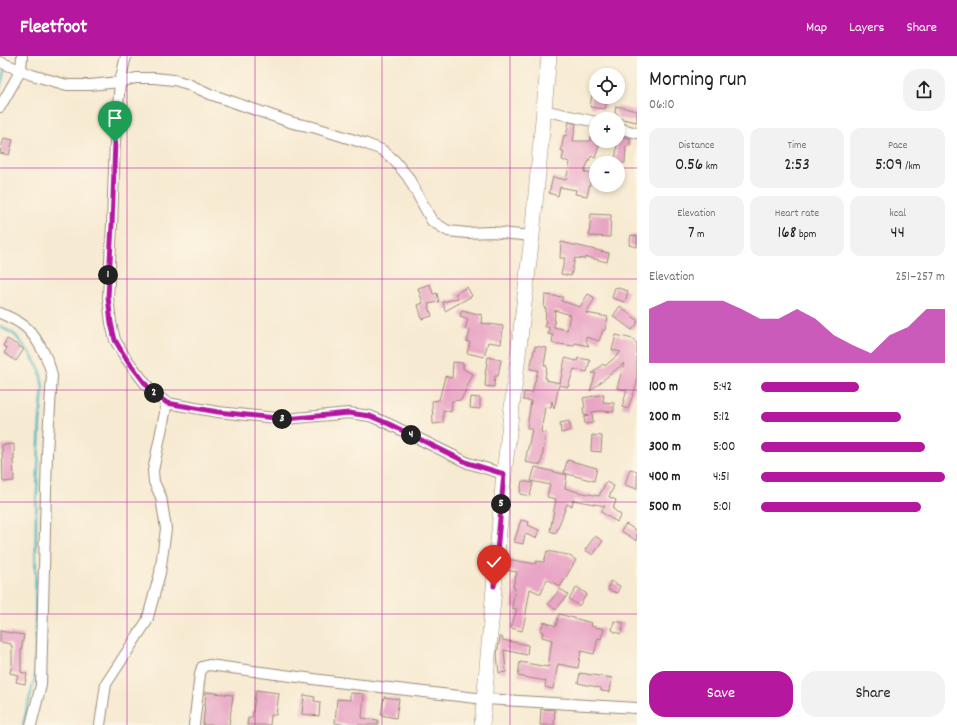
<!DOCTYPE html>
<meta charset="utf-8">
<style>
body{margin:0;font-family:Dekko,sans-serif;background:#f2f2f2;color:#202124;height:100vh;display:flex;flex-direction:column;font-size:15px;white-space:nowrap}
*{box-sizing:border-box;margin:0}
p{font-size:13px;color:#757577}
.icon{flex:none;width:22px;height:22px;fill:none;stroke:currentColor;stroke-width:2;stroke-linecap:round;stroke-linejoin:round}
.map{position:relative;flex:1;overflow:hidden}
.side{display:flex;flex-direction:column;background:#fff;width:320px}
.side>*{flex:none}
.tools{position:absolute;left:589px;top:12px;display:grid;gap:8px}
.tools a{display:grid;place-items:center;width:36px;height:36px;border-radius:50%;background:#fff;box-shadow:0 2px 6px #0003;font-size:20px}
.pin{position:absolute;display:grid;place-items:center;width:34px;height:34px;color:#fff;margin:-41px -17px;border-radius:50% 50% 50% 0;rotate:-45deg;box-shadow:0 0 4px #0007}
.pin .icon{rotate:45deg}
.km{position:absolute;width:20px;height:20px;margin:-10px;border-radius:50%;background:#222;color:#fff;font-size:11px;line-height:20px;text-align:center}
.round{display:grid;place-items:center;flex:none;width:42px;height:42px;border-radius:16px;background:#f2f2f2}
.summary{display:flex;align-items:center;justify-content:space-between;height:68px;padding:0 12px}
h1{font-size:22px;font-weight:600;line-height:30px}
.figures{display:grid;grid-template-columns:repeat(3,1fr);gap:6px;height:68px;padding:4px 12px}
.figures div{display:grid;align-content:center;border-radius:10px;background:#f2f2f2;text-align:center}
.figures b{font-size:17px;font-weight:600}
.figures small{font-size:11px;font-weight:400}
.figures p{font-size:11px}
.chart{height:112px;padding:8px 12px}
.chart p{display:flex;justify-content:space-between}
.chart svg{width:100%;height:72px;margin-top:4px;fill:#b5179e;opacity:.7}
.cta{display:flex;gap:8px;margin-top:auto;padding:8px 12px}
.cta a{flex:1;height:46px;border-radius:16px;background:#b5179e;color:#fff;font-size:16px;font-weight:600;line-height:46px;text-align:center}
.cta a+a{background:#f2f2f2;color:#202124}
ul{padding:0 12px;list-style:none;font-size:13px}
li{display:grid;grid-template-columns:64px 48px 1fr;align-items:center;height:30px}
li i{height:10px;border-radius:5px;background:#b5179e}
header{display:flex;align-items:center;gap:24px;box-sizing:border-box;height:56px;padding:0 20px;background:#b5179e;color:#fff}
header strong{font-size:19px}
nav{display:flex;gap:22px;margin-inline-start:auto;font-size:14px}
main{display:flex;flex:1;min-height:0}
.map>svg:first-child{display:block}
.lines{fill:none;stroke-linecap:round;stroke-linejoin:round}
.stream{stroke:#46b4c2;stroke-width:2.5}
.building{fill:#e9a5c5;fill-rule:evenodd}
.street-casing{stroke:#998a78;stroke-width:12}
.secondary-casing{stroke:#998a78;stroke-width:16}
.street{stroke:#fff;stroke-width:10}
.secondary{stroke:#fff;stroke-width:15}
.route-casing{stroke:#fff;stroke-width:8}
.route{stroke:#b5179e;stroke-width:5}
.grid{fill:none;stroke:#b5179e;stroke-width:1;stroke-opacity:0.55}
</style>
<header>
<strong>Fleetfoot</strong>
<nav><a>Map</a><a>Layers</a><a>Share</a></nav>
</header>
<main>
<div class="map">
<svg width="637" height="669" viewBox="0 0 637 669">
<rect width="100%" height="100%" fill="#fcf5e5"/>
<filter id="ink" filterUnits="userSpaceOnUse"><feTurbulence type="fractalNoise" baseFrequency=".025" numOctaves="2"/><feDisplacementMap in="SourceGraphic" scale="8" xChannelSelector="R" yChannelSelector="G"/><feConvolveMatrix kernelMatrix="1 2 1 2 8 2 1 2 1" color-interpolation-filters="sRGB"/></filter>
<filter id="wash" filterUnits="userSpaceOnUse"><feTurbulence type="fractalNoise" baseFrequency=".012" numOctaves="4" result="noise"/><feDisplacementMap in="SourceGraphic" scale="16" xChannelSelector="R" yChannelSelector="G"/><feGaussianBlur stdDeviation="0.9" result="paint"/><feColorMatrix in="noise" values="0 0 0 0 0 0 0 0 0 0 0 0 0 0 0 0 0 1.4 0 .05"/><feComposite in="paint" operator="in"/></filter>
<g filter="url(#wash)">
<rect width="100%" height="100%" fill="#f7ead2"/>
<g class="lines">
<path class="stream" d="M0,31L5,12
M0,270L15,279L29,296L40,314L43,332L40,365L36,459L35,621L23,669"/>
</g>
<g id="blocks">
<path class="building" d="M592,39L607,42L605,53L590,51Z
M616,50L637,55V66L617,62L618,58L615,57Z
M569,66L576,68L573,85H590L593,72H596V85H601L595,102L591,100L584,116L592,118L587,140L575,138L576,134L560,131L558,140L549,137L553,121L566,124L570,106L562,104L564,95H561L564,79L566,80Z
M618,80L630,82V90H626L625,107H615Z
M4,82L13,84L9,99L0,97Z
M591,158L611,159L610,181L589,180Z
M631,179L637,180V191L629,189Z
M561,186L609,197L607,206L586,201L585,203L575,202L571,220L561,218L565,202H560Z
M430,228L433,238L437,237L439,246L428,248L432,260L422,263L418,249L423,247L418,232Z
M467,231L472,240L445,255L443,246L458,242L455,238Z
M615,231L628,235L625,246L612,242Z
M588,238L595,242L586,257L608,261L605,274H603L599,285L586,281V285L589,290L575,287L574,290L552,287L553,279L548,278L549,271H545L546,252H544L545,239L563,241L561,245L580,251ZM555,254L570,259L567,274L554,271Z
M620,250L637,264V268L632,274L613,260Z
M462,254L482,259L481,267L503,270L501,288L488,286L484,301L467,297L470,286H467L470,274L465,273L468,263L460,260Z
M616,279L633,283L637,288V327L628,353L622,351L627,334L617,332L624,307L590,335L596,317H592L603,308L605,310L621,296L612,294Z
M7,283L24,293L16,305L4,297L7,292L3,290Z
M535,290L547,292L544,309L547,310L545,322H547L546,324L560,327L565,302L577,305L578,302L590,304L587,316L574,313L568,331L559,329L554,353L552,345L551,352L545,351L541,376L546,377L541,409L525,406L532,373L527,372L531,345L523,344L524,336L532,337L538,314L530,313Z
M488,301L501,304L498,320H495L494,331L485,330L486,318H485Z
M453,306L463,307V313L473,318L461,344L452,345L451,356L443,354V367L433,368L432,345L439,344L445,320L452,322Z
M604,338L603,346L614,347V356L600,355L592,356L593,367L585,368L584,361L589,360L584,359L583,352L585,351L583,342Z
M471,341L480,342V353L470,352Z
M569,365L571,374L561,377L560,367Z
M592,379L602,380L601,396L591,395Z
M14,388V404H13L14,425L3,426L2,389Z
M567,404L597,412L594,425L564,417Z
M535,411L567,419L565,432L578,436L599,440L606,426L614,430L609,441L616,444L613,453L621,459L617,466L601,456L605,450L573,444L572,450L567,448L556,477L550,475L556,443L547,441L550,429L531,425Z
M630,413L637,415V433L625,429Z
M522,425L533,427L530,440L520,438Z
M521,464L529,466L528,469L539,474L536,482L525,478L523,488L514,486Z
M626,468L637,475V485L621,475Z
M595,480L603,485L593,499L585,494Z
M547,495L568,499L576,504L560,531L547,523L541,538L530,533L525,563L522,575L511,572L517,553L512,552L515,532L513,531L517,516L505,514L506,503L536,508V505L544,506Z
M610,525L620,530L617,537L608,534Z
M577,531L587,538L579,550L569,543Z
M560,533L568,538L556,554L548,548Z
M559,558L592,567L591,570L604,573L601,583L598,582L594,598L581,595L578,612L558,608L553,633L545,631L546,625L518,620L520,606L548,611L552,584L542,581L543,576L540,575L544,566L556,570Z
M614,565L624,567L621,578L615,576L612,574Z
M0,575L24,579L21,595V616L27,618L25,628L16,626L18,619L10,617L12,608V590H11V588L0,586Z
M500,581H502L503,584L528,589L527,599L504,594L506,616L499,617L497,598Z
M580,617L612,622L610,636L601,635V632L578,627Z
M256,634L279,637L276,659H271L270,669H247L248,662H252Z
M206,636L233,639L229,669H203Z
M350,637L364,638L362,662L378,664V669H348L335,667L337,643L350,644Z
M304,639L315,641L314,645L320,646L319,660L302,658Z
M384,641L399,643L396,662L381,659Z
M541,653L555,654L554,669H540Z"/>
</g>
</g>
<g filter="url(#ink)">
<use href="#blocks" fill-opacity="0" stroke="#998a78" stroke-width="1"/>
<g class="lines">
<defs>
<path id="street" d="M126,0L120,26L115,86L112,169L108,241L111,267L115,284L125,301L151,335L167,347L218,356L286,363L349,357L370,360L389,368L468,407L504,418
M0,6L32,19L67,29H90L120,26L136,22H154L174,24L188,28L210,38L293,67L313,71L364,87L382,94L394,104L408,121L432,165L448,175L467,177L491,176L532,180
M0,51L21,14L22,0
M543,54L596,66
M618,72L637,77
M0,257C7,260 14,263 20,267C35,276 49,303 52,320L47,396L41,629L31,669
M100,669L106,628L147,565L160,517L166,473L161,441L154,426L153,415L167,347
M194,669L200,618L202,611L209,609L328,625L485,643L637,652"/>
<path id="secondary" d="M482,669L504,418L532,180L549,0"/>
</defs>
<use href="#street" class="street-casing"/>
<use href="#secondary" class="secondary-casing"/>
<use href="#street" class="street"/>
<use href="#secondary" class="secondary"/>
</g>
</g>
<g class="lines" filter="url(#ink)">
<defs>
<path id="route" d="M115,86L112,169L108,241L111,267L115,284L125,301L151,335L167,347L218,356L286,363L349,357L370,360L389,368L468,407L504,418L494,530"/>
</defs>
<use href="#route" class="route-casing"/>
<use href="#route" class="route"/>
</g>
<path class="grid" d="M127,0V669M255,0V669M382,0V669M510,0V669M0,112H596M618,112H637M0,223H637M0,334H637M0,446H637M0,558H637"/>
</svg>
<div class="tools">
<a><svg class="icon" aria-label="locate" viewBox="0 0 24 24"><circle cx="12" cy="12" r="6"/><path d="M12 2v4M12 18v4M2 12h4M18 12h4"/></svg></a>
<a>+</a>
<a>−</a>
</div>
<div class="pin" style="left:115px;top:86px;background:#1e9e55"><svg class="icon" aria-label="arrive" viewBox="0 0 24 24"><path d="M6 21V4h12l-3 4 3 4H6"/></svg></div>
<div class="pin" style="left:494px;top:530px;background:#d93025"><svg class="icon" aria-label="check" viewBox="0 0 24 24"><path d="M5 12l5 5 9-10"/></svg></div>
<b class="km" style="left:108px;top:219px">1</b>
<b class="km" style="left:154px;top:337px">2</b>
<b class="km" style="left:282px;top:363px">3</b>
<b class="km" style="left:411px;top:379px">4</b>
<b class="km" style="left:501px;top:448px">5</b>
</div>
<section class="side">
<div class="summary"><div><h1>Morning run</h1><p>06:10</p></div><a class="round"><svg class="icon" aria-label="share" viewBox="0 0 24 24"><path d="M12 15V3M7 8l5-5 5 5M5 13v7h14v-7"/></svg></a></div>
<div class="figures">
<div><p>Distance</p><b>0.56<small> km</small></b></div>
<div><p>Time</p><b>2:53</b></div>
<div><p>Pace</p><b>5:09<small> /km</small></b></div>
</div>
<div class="figures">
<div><p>Elevation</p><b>7<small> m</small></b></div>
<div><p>Heart rate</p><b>168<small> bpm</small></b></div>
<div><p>kcal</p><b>44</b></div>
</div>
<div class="chart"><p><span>Elevation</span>251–257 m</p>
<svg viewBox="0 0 160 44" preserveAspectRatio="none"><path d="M0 44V11L10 6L20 6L30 6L40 6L50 11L60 17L70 17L80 11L90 17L100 27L110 33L120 38L130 27L140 22L150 11L160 11V44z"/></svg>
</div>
<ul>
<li><b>100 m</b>5:42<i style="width:53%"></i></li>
<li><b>200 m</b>5:12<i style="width:76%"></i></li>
<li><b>300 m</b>5:00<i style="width:89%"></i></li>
<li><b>400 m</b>4:51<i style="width:100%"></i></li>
<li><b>500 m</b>5:01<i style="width:87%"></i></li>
</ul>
<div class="cta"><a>Save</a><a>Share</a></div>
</section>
</main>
